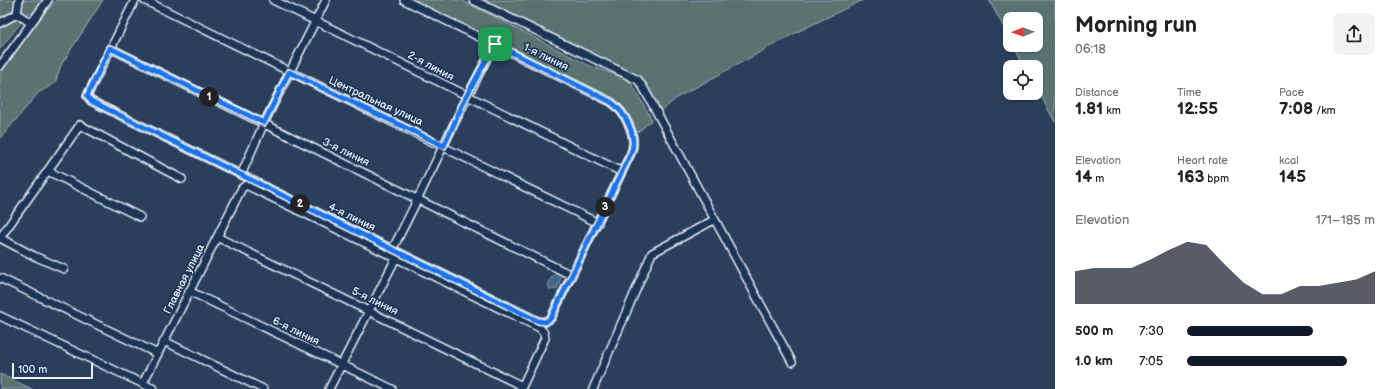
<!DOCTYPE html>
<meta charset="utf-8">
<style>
body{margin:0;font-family:"Balsamiq Sans",sans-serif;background:#f2f2f2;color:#222;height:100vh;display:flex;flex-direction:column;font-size:15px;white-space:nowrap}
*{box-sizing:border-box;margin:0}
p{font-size:13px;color:#767676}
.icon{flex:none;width:22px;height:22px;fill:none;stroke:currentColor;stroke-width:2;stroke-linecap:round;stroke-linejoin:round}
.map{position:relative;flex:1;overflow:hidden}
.panel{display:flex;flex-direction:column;background:#fff;width:340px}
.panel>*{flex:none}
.needle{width:26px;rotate:269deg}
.controls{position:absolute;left:1003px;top:12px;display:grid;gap:8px}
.controls a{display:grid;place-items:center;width:40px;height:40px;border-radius:8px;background:#fff;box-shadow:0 1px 3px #0004;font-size:20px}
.scale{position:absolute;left:12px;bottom:10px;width:81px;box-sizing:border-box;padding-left:4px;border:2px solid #e8f1f8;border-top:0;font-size:11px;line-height:14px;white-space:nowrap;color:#e8f1f8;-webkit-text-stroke:3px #1d3557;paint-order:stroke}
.pin{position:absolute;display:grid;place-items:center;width:34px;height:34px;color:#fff;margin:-17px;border-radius:8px;box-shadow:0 2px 6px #0006}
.km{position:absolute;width:20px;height:20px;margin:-10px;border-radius:50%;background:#222;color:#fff;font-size:11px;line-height:20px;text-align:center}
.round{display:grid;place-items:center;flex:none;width:42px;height:42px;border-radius:8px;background:#f2f2f2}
.overview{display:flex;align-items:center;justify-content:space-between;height:68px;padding:0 20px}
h1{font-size:22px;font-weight:600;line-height:30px}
.stats{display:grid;grid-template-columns:repeat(3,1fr);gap:6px;height:68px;padding:4px 20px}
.stats div{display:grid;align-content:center}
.stats b{font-size:17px;font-weight:600}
.stats small{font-size:11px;font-weight:400}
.stats p{font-size:11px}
.chart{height:112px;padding:8px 20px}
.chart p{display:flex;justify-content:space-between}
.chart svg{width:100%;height:72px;margin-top:4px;fill:#111827;opacity:.7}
ul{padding:0 20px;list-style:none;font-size:13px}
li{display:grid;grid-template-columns:64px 48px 1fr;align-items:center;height:30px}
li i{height:10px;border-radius:5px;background:#111827}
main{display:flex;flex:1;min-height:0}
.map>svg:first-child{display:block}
.green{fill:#587370;stroke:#a0b2b4}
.water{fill:#436589;stroke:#859db5}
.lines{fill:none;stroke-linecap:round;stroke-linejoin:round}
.minor-casing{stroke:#e8f1f8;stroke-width:10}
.minor{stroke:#1d3557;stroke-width:7}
.route-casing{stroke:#fff;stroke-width:8}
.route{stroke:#1a73e8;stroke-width:5}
.labels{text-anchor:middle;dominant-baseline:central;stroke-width:3.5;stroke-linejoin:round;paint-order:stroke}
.street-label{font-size:11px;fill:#e8f1f8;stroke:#1d3557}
</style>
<main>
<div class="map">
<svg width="1055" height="389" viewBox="0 0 1055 389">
<rect width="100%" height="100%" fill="#2a3f5b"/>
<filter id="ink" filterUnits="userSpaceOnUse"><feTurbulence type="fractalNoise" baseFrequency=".025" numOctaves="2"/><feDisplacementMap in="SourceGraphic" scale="8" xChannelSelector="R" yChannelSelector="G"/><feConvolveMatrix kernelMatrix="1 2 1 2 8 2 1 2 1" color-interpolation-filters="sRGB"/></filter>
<g filter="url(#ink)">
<path class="green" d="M0,0H44L33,14L29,12L0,49Z
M56,0H103L61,65L55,83L38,93L0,139V74L43,15Z
M409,0H461L588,65L624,78L631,83L636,91L652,120L638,132L634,130L624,109L615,99Z
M479,0H863L797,32L678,97L659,113L637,76Z
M989,0H1055V122L1036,87V67H1025L1013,45H1036V19H1010V39Z
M0,374L32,389H0Z"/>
<path class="water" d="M558,272L562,275L557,289L550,290C546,283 552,275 558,272Z"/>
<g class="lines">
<defs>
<path id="minor" d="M135,0L87,96L91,101L538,321L545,322L551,318L631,153C638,136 625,112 611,102L404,0
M144,0C295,75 447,148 598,223
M273,0C390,57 505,115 622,172
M473,0L638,80L643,87L792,362
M17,14L19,0
M0,23L17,14L31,23
M110,48L571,275
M0,66L48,0
M48,171L140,217
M241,175L264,123L326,0
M217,237L522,386
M0,238L80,125L182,179
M0,238L34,256L64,269
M393,248C428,181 458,111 495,44
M0,278L158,354
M189,291L392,389
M0,316L154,389
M164,341L263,389
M143,383L242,188L246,185L540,328L544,333L545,338L521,389
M329,389L396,258
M593,389L652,253L714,220"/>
</defs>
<use href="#minor" class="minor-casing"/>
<use href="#minor" class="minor"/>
</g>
</g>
<g class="lines" filter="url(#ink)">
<defs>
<path id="route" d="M495,44L611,102C625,112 638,136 631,153L551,318L545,322L538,321L91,101L87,96L110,48L264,123L289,72L444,146L466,97Z"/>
</defs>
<use href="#route" class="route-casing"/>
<use href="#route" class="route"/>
</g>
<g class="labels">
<g class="street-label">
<text transform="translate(546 57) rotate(26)">1-я линия</text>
<text transform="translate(431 66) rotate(28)">2-я линия</text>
<text transform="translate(376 101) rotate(25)">Центральная улица</text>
<text transform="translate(346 152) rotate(26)">3-я линия</text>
<text transform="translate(352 217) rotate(26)">4-я линия</text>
<text transform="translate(184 279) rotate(-63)">Главная улица</text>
<text transform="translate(375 301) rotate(26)">5-я линия</text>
<text transform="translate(296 331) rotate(26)">6-я линия</text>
</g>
</g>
</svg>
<div class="controls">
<a><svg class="needle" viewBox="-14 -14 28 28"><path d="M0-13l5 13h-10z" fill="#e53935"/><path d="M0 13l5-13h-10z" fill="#767676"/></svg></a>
<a><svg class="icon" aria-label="locate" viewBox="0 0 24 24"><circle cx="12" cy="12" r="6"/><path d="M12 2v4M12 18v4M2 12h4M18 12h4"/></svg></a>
</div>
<div class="scale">100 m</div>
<div class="pin" style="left:495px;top:44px;background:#1e9e55"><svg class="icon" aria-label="arrive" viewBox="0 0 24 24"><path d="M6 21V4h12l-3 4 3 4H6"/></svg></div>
<b class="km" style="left:209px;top:97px">1</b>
<b class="km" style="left:300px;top:204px">2</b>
<b class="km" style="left:605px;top:207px">3</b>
</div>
<section class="panel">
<div class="overview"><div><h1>Morning run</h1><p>06:18</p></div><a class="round"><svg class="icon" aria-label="share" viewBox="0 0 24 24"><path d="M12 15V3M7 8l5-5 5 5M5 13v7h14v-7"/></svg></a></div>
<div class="stats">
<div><p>Distance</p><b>1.81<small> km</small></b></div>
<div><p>Time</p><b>12:55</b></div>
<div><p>Pace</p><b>7:08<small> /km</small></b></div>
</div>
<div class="stats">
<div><p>Elevation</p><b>14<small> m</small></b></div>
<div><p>Heart rate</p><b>163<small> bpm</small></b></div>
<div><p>kcal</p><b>145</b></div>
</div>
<div class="chart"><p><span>Elevation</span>171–185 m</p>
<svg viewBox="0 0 160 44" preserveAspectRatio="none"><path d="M0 44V24L10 22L20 22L30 22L40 17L50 11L60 6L70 8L80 20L90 31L100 38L110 38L120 33L130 33L140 31L150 29L160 24V44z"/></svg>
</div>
<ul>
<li><b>500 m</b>7:30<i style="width:67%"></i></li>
<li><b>1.0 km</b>7:05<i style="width:85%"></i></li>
</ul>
</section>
</main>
